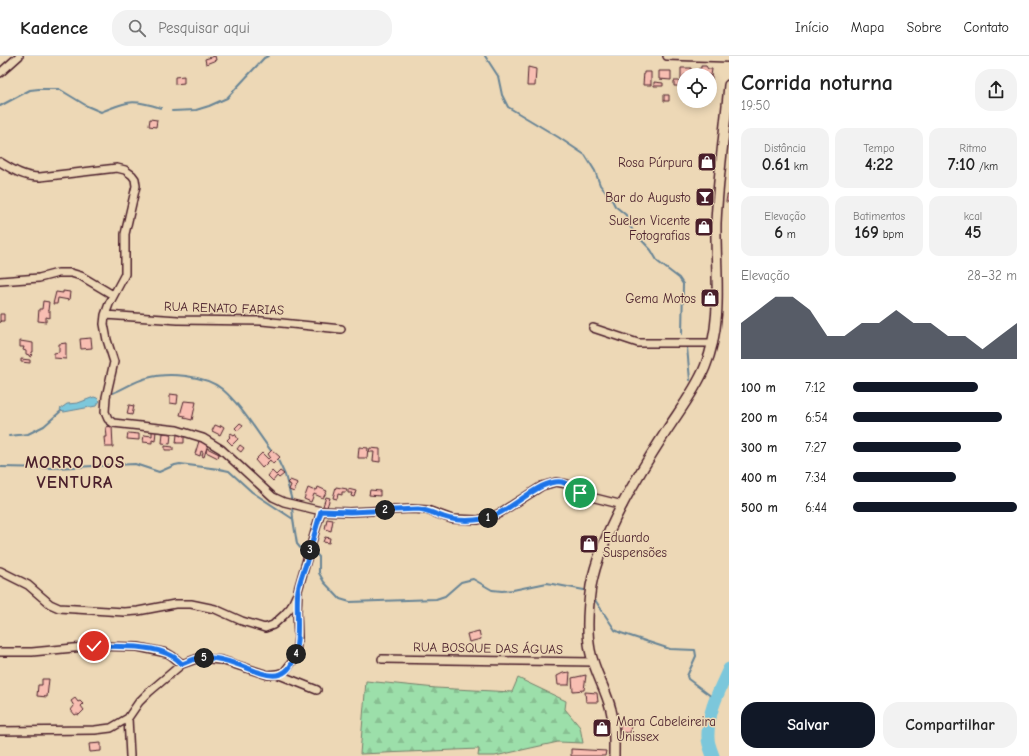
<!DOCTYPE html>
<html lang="pt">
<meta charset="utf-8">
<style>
body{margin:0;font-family:"Comic Neue",sans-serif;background:#f2f2f2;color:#222;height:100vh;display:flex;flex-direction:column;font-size:15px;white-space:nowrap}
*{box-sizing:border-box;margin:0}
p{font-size:13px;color:#767676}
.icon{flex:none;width:22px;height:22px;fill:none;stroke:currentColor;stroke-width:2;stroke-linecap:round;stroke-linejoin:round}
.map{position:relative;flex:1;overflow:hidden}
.drawer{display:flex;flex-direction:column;background:#fff;width:300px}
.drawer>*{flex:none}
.controls{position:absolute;left:677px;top:12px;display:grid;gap:8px}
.controls a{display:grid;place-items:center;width:40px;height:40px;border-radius:50%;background:#fff;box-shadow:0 2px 10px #0003;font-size:20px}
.pin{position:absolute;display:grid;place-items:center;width:34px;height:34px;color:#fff;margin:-17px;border:2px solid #fff;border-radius:50%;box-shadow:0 1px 4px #0007}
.km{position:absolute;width:20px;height:20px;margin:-10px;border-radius:50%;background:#222;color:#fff;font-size:11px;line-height:20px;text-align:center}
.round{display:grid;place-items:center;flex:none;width:42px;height:42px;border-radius:16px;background:#f2f2f2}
.headline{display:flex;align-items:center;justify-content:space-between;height:68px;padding:0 12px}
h1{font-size:22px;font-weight:700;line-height:30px}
.metrics{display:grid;grid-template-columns:repeat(3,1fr);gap:6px;height:68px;padding:4px 12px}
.metrics div{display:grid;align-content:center;border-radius:10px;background:#f2f2f2;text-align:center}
.metrics b{font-size:17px;font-weight:700}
.metrics small{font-size:11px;font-weight:400}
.metrics p{font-size:11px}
.chart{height:112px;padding:8px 12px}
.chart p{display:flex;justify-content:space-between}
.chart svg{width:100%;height:72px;margin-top:4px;fill:#111827;opacity:.7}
.cta{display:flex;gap:8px;margin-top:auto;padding:8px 12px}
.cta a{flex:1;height:46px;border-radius:16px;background:#111827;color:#fff;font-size:16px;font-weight:700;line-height:46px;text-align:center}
.cta a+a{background:#f2f2f2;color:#222}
ul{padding:0 12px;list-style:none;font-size:13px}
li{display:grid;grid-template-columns:64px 48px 1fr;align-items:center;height:30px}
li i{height:10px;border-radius:5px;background:#111827}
header{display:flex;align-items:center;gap:24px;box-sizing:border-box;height:56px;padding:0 20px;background:#fff;border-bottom:1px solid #e0e0e0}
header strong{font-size:19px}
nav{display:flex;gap:22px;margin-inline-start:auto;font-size:14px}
.search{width:280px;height:36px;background:#f2f2f2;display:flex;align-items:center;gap:10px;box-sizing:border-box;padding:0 14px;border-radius:16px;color:#767676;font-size:15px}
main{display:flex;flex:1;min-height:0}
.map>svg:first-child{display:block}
.forest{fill:url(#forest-firs);stroke:#737f6a}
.water{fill:#7bc7db;stroke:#678495}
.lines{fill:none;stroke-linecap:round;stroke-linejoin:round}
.stream{stroke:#678495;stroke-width:2}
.river{stroke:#7bc7db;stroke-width:13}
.building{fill:#f8beb2;stroke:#4a1f2b}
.minor-casing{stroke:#4a1f2b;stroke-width:10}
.major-casing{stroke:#4a1f2b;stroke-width:12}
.minor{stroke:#edd8b6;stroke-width:7}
.major{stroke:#edd8b6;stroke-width:9}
.route-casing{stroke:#fff;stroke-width:8}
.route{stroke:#1a73e8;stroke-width:5}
.labels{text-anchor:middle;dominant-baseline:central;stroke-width:3;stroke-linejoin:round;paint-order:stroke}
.poi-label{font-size:13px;fill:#4a1f2b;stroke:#edd8b6;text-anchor:end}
.street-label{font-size:13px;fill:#4a1f2b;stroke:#edd8b6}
.district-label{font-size:17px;font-weight:bold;letter-spacing:1px;fill:#4a1f2b;stroke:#edd8b6}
</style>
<header>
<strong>Kadence</strong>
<div class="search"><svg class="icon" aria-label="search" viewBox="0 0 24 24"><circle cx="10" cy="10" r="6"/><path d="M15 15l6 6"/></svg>Pesquisar aqui</div>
<nav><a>Início</a><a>Mapa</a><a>Sobre</a><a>Contato</a></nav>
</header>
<main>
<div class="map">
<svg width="729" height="700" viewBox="0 0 729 700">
<defs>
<pattern id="forest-firs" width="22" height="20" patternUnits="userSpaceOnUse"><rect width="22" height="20" fill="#9cdfaa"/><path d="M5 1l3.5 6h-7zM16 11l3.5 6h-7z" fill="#88bf92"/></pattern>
</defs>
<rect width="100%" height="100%" fill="#edd8b6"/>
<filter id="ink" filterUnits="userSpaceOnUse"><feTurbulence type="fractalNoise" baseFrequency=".025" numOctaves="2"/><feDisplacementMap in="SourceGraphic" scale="8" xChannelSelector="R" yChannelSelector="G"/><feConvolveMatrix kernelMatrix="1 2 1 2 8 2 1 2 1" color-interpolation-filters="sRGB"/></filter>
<g filter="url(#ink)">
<path class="forest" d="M518,622L566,645L565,653L580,671L583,687L558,686L495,700H478L479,693L360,698L366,625L436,632L512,636Z"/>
<path class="water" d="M94,341L97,342L100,345L96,350L64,356L61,355L60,353L67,348L78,347Z"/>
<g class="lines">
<path class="stream" d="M485,0L498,20L502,39L508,51L558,81L585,99L595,115L600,129L612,144L615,150L626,159L627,165L633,175L651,194L658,206L679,222L683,228L682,278
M0,50L30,34L39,33H59L87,50L101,56C128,45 132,43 161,52
M172,55L196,54L209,50L227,42L264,2L268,0
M687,291L690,324
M113,337C125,332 135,325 147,322C168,316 205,319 222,333C242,350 256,375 272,396
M9,380L28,378L44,370L61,355
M277,402L285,419L292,445
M0,411L54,412L135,408L159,416L175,409L180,408L219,413L229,415L252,436L293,463L297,488L302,494
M292,451L293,462
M315,497L319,501V517L324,526L340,543L350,546L436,543L445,540L461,526L473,523L492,534L502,535L513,534L547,527L584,534
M595,544L615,574L621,577L670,593L695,594L696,600L687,620L688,623L712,641L714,645"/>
<path class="river" d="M713,700C711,694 708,688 708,682C707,657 719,635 729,613"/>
</g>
<path class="building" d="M215,0L216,4L206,8L205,3Z
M701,10H706L708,13H712L711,20H712V26H710V19H698V13L701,12Z
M528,11L536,13L535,30H527Z
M681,12H691V19H684V31H681Z
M659,15H671V24L659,23Z
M644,16H651V29H643Z
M184,20V27L175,28V21Z
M674,25H679V30H674Z
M654,26L663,27V30H654Z
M664,39H669V45H664Z
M150,63L157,64L156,71L149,70Z
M700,136H703V139L712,140V147H701L702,144L698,143V138H700Z
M727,139H729V146H726Z
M63,235L70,236L69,244L58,242L57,248H53L56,236L63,237Z
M43,245L49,246L48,255H50V262L46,261V266L38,265L39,253H42Z
M0,258H4V265H0V267Z
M91,282L92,292L81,293L80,283Z
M20,285L33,287V296H32L31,301L29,300V299L26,298V295L23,294L24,291H20Z
M66,287V303L54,302V297L59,296V288Z
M21,303L30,304V307L21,306Z
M170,338L178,339L177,348L170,347Z
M184,345L196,346L192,364L184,362L185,360L180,359Z
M129,349L134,350L132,359L127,358Z
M240,367L243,369L238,375L235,372Z
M215,369L220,371L221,369L224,371L220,379L212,375Z
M112,370L113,391H105L104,381H107L106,371Z
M152,375H156L155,385L152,384V387L143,386L144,379L152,380Z
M128,377L139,378V384L127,383Z
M163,377L171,378L170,388L162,387Z
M231,377L234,379L235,378L238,383L232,389L227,384L230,381L229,380Z
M177,378L184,379V387H176Z
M199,385L208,388L204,401L202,400L203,396L201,395L200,400L195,398Z
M240,389L244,392L241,396L237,393Z
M165,390L173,391V394H165Z
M359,391L368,392L367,402H358Z
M207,392L219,398L218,402L206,396Z
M370,392L380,393V406L373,405L374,396H369Z
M272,394L280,401L273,408L270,404L262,412L255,404L262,397L268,403L270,401L268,398Z
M272,415L276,419L280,415L284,418L279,422L277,420L273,425L268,420Z
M290,424L298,427L294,436L289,434L291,429L287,427Z
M318,431L327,435L323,442L314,438L311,446L304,443L308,432L315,435V433L317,434Z
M336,431L347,433L346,436H342V439L338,438L337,443L333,442Z
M348,433L356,435L354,441L351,440L352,437H348Z
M370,434L380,435V440L369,439Z
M326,441L330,442L327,451L323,450Z
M327,463L333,464L331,475L325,473Z
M325,481L330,482L329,487L323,486Z
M479,575L481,583L469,586L467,578Z
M570,616L569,629H558L557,620L563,617Z
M586,619L584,634L573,635L572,622Z
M42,623H49L47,641L37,640L38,629H42Z
M585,636L597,637L598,646H586Z
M75,642L78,646L80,645L83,648L81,650L84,654L79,659L77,658L75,659L71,654L74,650L71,645Z
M620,667L631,668L630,677L620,676Z
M101,687V695L90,696L89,688Z
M571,693L606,695L605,700H571Z"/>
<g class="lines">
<defs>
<path id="minor" d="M667,0L729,2
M0,17L19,0
M0,106C13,114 24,121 40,121L117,112L125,114L132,119L135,123L136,130L125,178V218L109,248L105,259L104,268L107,284L114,306L106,341L105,356L108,363L113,367L177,374L203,382L221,393L273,441L284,446L321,455L350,456L412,453L427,454L452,463L478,464L498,458L542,430L556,426L567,428L587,440L623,449
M0,225L39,222L58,217H71L81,220L113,239
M105,259L178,264L262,265L341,273
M593,272L638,287H713
M0,515L28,529L50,548L59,552L124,556L138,555L175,548H191L215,553L242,565L265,572L273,569L284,559L291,551L296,540
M0,596H32L94,590L138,591L167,597L172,600L182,608
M382,603L594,606
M277,618L317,634
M128,662L130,700
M0,675L95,674L111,672L128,662L139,646L149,636L182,608L199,602L221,604L268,619L277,618L284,616L292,606L296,595L298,582L297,556L298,534L321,455"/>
<path id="major" d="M614,700C614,685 615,669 611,654C606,633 594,615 590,594C586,573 588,551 591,530C600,480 639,417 667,374C680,354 696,333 705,311C724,265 715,214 716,167C718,121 725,74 729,29"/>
</defs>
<use href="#minor" class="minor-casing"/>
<use href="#major" class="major-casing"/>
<use href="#minor" class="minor"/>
<use href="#major" class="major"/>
</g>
</g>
<g class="lines" filter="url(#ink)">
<defs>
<path id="route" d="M94,590C117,591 152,588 172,600C176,602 179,605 182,608C188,606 193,603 199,602C218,599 243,611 261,617C310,633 294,559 298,534C300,525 303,516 306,508C311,490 316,473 321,455L350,456L418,453C427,454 435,458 444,461C456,465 471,465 483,463C509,459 539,422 562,426C569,428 575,433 580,437"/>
</defs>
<use href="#route" class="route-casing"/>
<use href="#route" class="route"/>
</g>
<defs>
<symbol id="shop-square" viewBox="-11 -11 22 22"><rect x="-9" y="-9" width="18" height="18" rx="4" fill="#4a1f2b" stroke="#edd8b6"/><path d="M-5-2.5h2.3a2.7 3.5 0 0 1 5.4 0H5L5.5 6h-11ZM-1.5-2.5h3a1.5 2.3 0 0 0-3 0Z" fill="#fff"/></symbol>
<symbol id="bar-square" viewBox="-11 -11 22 22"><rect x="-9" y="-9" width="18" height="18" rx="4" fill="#4a1f2b" stroke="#edd8b6"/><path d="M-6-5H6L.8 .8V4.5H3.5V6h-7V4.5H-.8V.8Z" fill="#fff"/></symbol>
</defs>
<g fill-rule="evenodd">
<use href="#shop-square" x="696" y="95" width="22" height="22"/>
<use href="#bar-square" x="694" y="130" width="22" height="22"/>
<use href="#shop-square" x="693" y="160" width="22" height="22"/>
<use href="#shop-square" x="699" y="231" width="22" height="22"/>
<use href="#shop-square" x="578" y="477" width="22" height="22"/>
<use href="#shop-square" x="591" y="661" width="22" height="22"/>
</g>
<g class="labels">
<g class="poi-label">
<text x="693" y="106">Rosa Púrpura</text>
<text x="691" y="141">Bar do Augusto</text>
<text x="690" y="164">Suelen Vicente<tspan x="690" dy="15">Fotografias</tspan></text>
<text x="696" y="242">Gema Motos</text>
<text x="603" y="481" text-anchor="start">Eduardo<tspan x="603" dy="15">Suspensões</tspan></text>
<text x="616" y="665" text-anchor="start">Mara Cabeleireira<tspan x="616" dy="15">Unissex</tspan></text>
</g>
<g class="street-label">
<text transform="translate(224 252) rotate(2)">RUA RENATO FARIAS</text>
<text transform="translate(488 592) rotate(1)">RUA BOSQUE DAS ÁGUAS</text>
</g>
<g class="district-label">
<text x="75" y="406">MORRO DOS<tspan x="75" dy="20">VENTURA</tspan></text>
</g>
</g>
</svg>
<div class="controls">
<a><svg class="icon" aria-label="locate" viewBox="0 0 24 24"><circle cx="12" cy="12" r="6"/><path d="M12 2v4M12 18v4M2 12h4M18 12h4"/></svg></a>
</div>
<div class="pin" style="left:580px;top:437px;background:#1e9e55"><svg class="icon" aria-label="arrive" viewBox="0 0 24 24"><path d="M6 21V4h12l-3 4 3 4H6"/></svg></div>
<div class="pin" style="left:94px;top:590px;background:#d93025"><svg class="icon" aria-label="check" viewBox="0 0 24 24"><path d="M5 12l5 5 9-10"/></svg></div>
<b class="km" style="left:488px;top:462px">1</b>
<b class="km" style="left:385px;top:454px">2</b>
<b class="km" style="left:310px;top:494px">3</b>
<b class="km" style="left:296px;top:598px">4</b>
<b class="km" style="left:204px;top:602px">5</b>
</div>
<section class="drawer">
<div class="headline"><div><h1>Corrida noturna</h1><p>19:50</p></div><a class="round"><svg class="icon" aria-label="share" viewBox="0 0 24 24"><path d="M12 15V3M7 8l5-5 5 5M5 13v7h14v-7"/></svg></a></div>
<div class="metrics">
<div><p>Distância</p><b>0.61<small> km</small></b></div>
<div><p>Tempo</p><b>4:22</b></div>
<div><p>Ritmo</p><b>7:10<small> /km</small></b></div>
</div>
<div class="metrics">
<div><p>Elevação</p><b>6<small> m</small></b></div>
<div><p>Batimentos</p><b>169<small> bpm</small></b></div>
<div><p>kcal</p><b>45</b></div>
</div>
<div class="chart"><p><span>Elevação</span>28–32 m</p>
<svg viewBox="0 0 160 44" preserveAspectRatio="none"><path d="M0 44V22L10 14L20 6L30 6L40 14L50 30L60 30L70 22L80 22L90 14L100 22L110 22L120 30L130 30L140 38L150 30L160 22V44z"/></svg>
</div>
<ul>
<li><b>100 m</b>7:12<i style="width:76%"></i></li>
<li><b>200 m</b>6:54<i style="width:91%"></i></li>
<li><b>300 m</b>7:27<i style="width:66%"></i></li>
<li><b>400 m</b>7:34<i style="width:63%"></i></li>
<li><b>500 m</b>6:44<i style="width:100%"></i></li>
</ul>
<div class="cta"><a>Salvar</a><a>Compartilhar</a></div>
</section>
</main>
